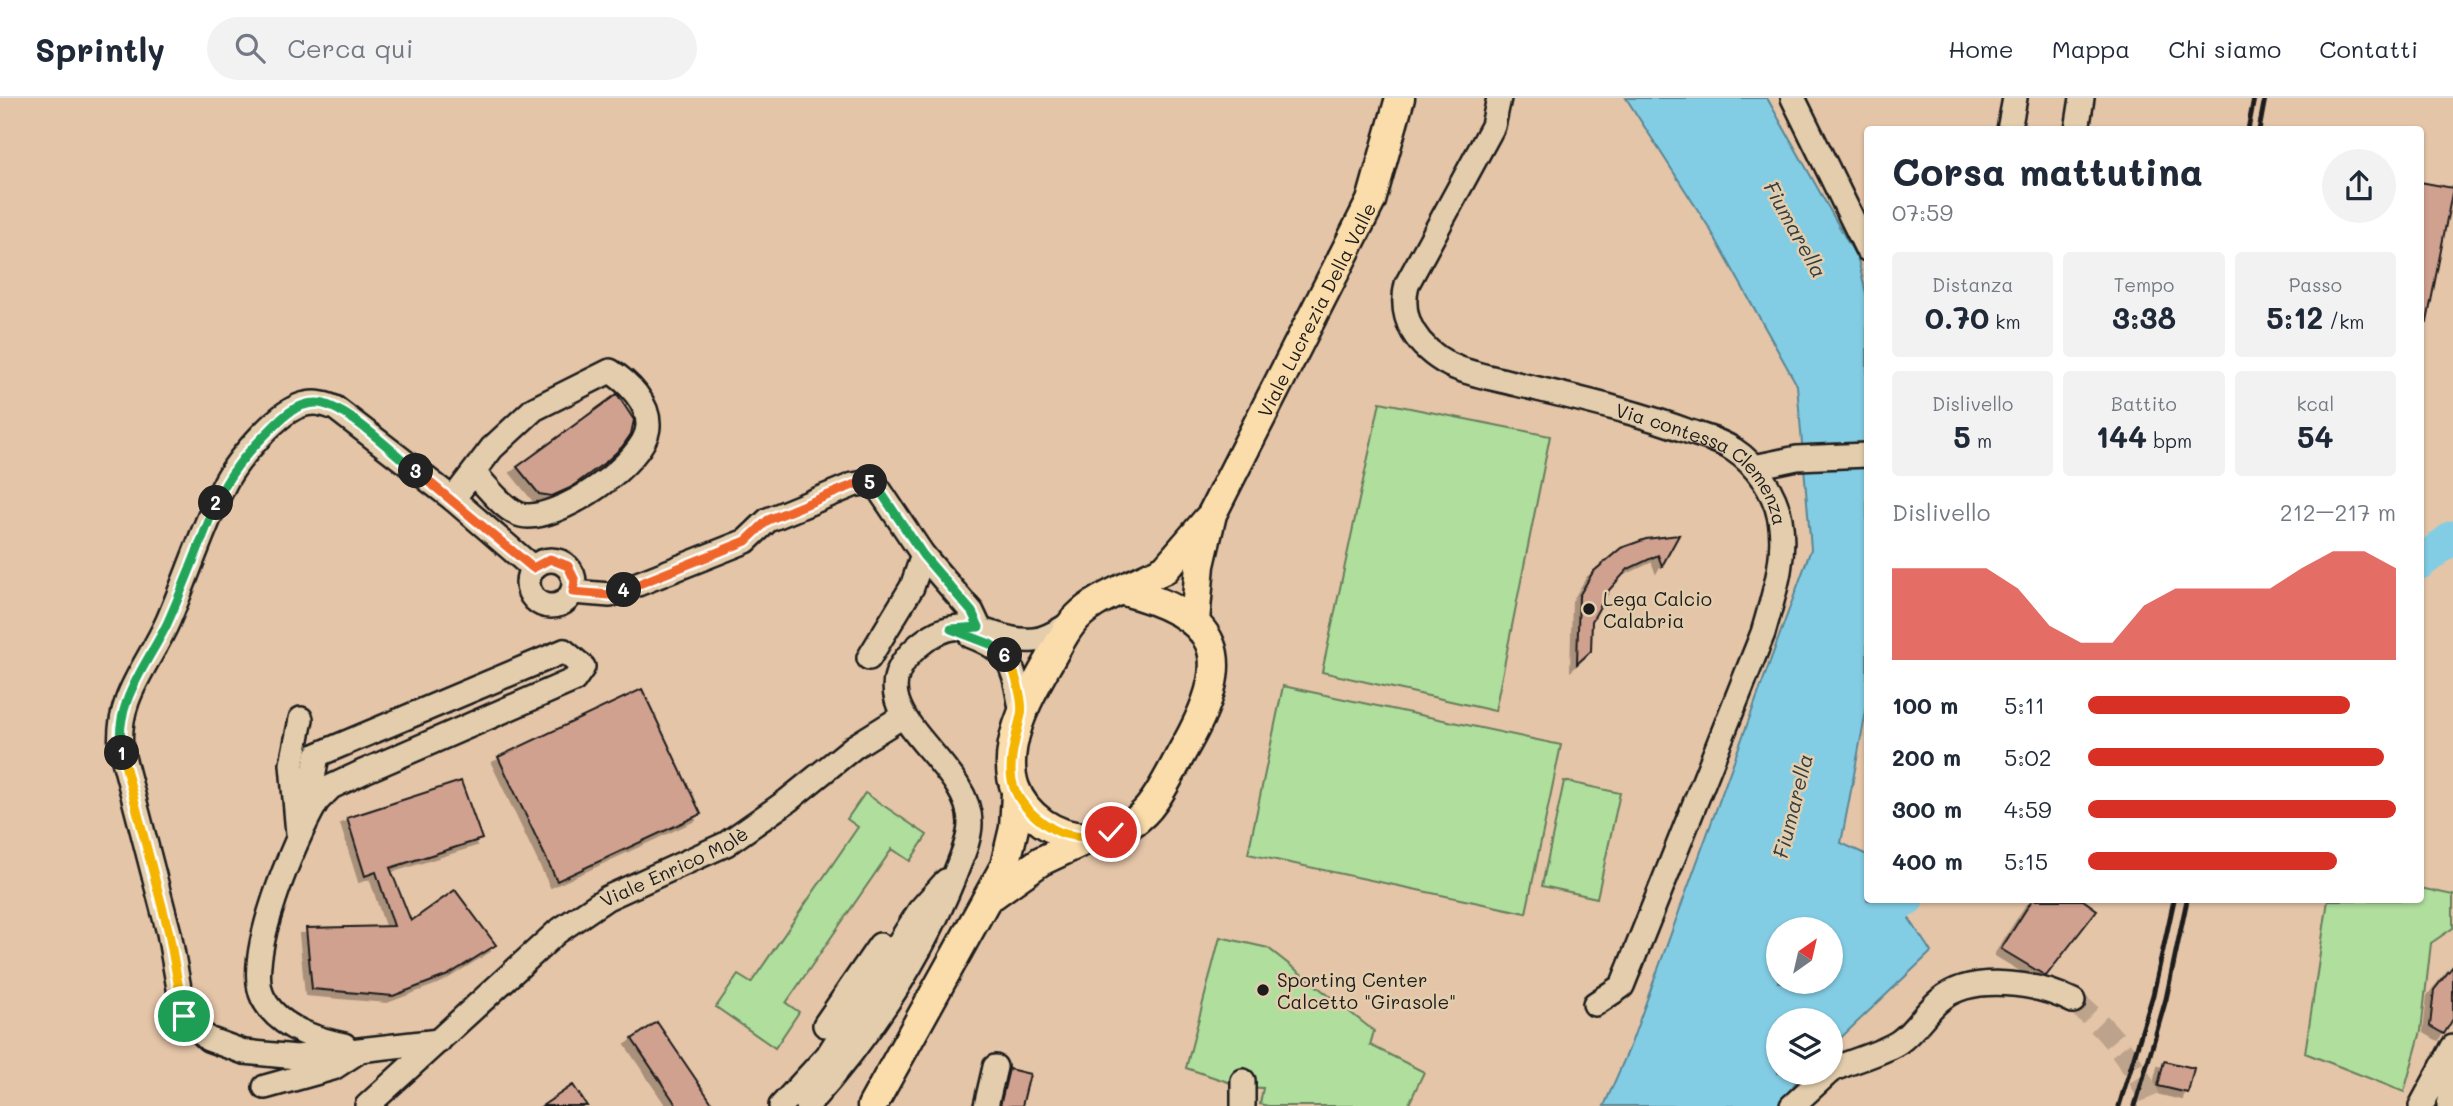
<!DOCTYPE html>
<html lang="it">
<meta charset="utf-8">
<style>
body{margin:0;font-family:Mali,sans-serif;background:#f2f2f3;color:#1f2937;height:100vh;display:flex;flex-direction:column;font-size:26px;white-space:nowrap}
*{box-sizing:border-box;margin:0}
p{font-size:23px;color:#747a83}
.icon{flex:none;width:38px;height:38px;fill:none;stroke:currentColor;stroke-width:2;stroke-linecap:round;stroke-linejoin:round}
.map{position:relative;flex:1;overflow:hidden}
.details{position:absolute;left:1864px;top:28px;width:560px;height:777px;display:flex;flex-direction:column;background:#fff;border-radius:7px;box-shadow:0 2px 5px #0004}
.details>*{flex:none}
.needle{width:46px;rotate:34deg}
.fabs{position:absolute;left:1766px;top:819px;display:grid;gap:14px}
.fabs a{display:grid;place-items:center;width:77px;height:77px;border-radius:50%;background:#fff;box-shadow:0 2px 5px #0004;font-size:35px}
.pin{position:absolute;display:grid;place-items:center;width:60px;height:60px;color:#fff;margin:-30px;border:4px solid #fff;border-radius:50%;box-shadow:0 2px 7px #0007}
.km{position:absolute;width:35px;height:35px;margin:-18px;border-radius:50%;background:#222;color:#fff;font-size:19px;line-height:35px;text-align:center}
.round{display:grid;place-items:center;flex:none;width:74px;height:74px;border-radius:37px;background:#f2f2f3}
.head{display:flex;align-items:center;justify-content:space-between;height:119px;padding:0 28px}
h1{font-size:38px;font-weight:800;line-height:52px}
.figures{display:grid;grid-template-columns:repeat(3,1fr);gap:10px;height:119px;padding:7px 28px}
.figures div{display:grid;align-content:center;border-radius:7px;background:#f2f2f3;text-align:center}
.figures b{font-size:30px;font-weight:800}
.figures small{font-size:19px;font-weight:400}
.figures p{font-size:19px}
.chart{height:196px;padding:14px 28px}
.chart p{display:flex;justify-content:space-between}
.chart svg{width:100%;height:126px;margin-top:7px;fill:#d93025;opacity:.7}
ul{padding:0 28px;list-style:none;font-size:23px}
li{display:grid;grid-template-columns:112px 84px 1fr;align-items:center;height:52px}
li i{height:18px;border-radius:9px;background:#d93025}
header{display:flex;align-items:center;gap:42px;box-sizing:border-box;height:98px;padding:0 35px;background:#fff;border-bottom:2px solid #e0e1e3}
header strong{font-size:33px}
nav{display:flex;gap:38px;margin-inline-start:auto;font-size:24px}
.search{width:490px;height:63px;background:#f2f2f3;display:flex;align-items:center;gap:18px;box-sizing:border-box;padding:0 24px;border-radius:38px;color:#747a83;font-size:26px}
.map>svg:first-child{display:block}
.green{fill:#afde9d;stroke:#667d5c;stroke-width:2}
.water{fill:#83cde4;stroke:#5a8694;stroke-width:2;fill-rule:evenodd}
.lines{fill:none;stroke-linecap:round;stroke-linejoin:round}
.river{stroke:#83cde4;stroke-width:33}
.building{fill:#d1a190;stroke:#1c1c1c;stroke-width:2;filter:url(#shadow)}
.minor-tunnel{stroke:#bda38c;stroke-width:23;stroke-dasharray:23 11;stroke-linecap:butt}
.minor-casing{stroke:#1c1c1c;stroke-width:28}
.major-casing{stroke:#1c1c1c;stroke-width:33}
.minor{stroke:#e3cdac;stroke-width:23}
.major{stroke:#fbddab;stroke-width:28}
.rail{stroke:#1c1c1c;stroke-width:5}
.split-1-casing{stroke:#fff;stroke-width:14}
.split-2-casing{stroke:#fff;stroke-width:14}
.split-3-casing{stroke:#fff;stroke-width:14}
.split-4-casing{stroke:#fff;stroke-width:14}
.split-5-casing{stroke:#fff;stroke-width:14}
.split-6-casing{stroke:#fff;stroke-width:14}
.split-7-casing{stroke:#fff;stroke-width:14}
.split-1{stroke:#f5b400;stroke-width:9}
.split-2{stroke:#22a559;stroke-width:9}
.split-3{stroke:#22a559;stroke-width:9}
.split-4{stroke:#f0652b;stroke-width:9}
.split-5{stroke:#f0652b;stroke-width:9}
.split-6{stroke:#22a559;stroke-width:9}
.split-7{stroke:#f5b400;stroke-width:9}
.poi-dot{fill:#1c1c1c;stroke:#e3cdac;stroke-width:2.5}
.labels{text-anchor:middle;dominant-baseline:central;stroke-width:5;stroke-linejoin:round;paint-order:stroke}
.street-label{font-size:19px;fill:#1c1c1c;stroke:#e3cdac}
.poi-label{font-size:19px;fill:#1c1c1c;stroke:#e3cdac;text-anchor:start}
.water-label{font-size:21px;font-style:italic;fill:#313f44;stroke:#e3cdac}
</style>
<header>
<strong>Sprintly</strong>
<div class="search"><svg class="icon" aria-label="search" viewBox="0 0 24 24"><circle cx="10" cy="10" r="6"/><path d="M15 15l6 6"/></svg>Cerca qui</div>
<nav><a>Home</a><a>Mappa</a><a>Chi siamo</a><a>Contatti</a></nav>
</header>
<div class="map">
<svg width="2453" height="1008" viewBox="0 0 2453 1008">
<defs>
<filter id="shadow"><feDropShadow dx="-6" dy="6" stdDeviation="0" flood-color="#0004"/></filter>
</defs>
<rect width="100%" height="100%" fill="#e5c5a8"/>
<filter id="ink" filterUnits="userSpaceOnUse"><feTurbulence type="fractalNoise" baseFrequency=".0143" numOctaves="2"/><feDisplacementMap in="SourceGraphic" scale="14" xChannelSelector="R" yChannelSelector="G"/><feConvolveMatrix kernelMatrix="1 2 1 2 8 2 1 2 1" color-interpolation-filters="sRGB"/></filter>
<g filter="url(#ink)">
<path class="green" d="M1380,304L1550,338L1495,613L1322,574Z
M1283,588L1561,647L1526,815L1248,756Z
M1564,683L1620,695L1597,800L1542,788Z
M865,695L927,737L910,763L892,751L786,905L799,914L775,950L716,909L738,877L751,885L858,729L847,721Z
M2420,790L2453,797V830L2431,845L2421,933L2404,994L2305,955L2328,802H2420Z
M1220,839L1268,850L1374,933L1370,947L1424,974L1408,1008H1268L1260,1006L1263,990L1243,989L1186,970Z"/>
<path class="water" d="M1626,0H1767L1858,162L1867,199V608L1841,745L1867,757V802H1897L1931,854L1831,949L1830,922H1778V975H1803L1778,1008H1604L1629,951L1811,451L1797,287L1710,131ZM1778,831H1830V884H1778Z"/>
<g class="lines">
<path class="river" d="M2420,465L2453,439
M1830,844L1907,802"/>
</g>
<path class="building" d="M2420,84L2453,90L2427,224L2420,223Z
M617,296L634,322L631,336L622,349L607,363L570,390L552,398L539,396L517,369Z
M1679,437L1662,468L1658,457L1628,471L1609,492L1592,523L1591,553L1577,566L1579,498L1593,474L1621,450L1646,441Z
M642,591L701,716L557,783L498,659Z
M461,683L482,741L390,770L411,823L455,792L496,847L448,877L393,898L312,891L306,830L394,828L376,774L365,778L347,720Z
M2032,802H2083L2097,812L2046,878L2001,851Z
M2453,868V921L2444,936L2430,928L2434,892Z
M657,924L714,1008H677L632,941Z
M2164,963L2194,970L2188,995L2158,988Z
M1009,971L1030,976L1022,1008H1000Z
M573,987L587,1008H542Z"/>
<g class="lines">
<path class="minor-tunnel" d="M2073,903C2108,929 2137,967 2152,1008"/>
<defs>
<g id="minor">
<path id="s1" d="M1499,0L1493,28L1407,186C1398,222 1418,250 1450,267C1471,277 1495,280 1517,286C1575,300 1634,313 1690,334C1705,339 1721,343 1734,352C1757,367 1775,395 1780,421C1787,460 1773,499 1763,535L1622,888L1595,906"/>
<path d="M1793,0L1867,151"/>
<path d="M2009,32L2015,0"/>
<path d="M2077,32L2082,0"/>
<path d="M1754,369L1797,360L1867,357"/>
<path d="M453,401L492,350L534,311L610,273C628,284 649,305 648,328C647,363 556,426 521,417C503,412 487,387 473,375"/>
<circle cx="551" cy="485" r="23"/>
<path d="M573,494L610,497L746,443L768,422L853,387L870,384L878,390L923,457L972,514L979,529"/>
<path d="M971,538C1016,555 1013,572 1022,615"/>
<path d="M869,560L912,489L923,457"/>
<path d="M316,705L313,681L317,657L564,553L583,569L574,582L365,673L331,689L317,703L316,705C295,741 243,861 263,900C278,929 314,941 344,947"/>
<path d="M298,736L292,666L301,621"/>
<path d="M825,927L880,847"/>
<path d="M439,943L297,959L244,954L208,941L184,918L169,835L121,651C116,599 148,568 168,523C187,479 202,432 223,389C234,365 275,317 299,308C313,303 323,305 335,310L453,401L533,470"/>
<path d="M2442,968L2452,990L2449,1008"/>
<path d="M1830,973C1852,962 1879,957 1899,944C1915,933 1925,914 1940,902C1972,875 2038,885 2073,903"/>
<path d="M265,989L333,970L356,955"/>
<path id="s2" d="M367,1008L557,834L607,800L726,746L787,703L855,648L903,618"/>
<path d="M781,1008L828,957L920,812L946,783"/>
<path d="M807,1008C868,940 921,861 955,776C961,760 970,742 970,725C970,660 845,612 918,548C965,507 990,546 1034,542C1048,541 1061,531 1073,524"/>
<path d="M986,1008L995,969"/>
<path d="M1243,1008V983"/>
<path d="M1792,1008L1828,975"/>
<path d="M2421,1008L2453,949"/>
</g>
<g id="major">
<path d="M1120,492C1222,518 1236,558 1186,647C1175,666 1166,686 1154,703C1129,740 1079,750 1043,725C984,683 1019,615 1048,565C1056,552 1063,536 1073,524C1085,509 1103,500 1120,492Z"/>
<path d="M1120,492L1165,471L1208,421"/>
<path id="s3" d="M1195,523L1200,467L1212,416L1371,103L1400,0"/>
<path d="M993,797L1041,763L1090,740"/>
<path d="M872,1008L1005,768L1014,730L1016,696"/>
</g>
</defs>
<use href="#minor" class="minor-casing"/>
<use href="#major" class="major-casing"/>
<use href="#minor" class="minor"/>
<use href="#major" class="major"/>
<path class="rail" d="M2248,32L2254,0
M2259,32L2265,0
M2119,1008L2153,897L2174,802
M2135,1008L2166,901L2187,802"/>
</g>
</g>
<g class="lines" filter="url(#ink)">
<defs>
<path id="split-1" d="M122,655L169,835L184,918"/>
<path id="split-2" d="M122,655C112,607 147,567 167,526C185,486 200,445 216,405"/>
<path id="split-3" d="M216,405C228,377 245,357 266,336C280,322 293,306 315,305C342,303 394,356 416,373"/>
<path id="split-4" d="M416,373L533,470L550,461L568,468L575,483L573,494L610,497L624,492"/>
<path id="split-5" d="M624,492L746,443L768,422L853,387L870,384"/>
<path id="split-6" d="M870,384L878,390L923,457L972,514L979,529L951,531L990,546L1005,557"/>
<path id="split-7" d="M1005,557C1014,567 1024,604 1021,617C1010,665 998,693 1045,726C1066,741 1086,741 1111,734"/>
</defs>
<use href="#split-1" class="split-1-casing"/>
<use href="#split-2" class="split-2-casing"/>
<use href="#split-3" class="split-3-casing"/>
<use href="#split-4" class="split-4-casing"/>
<use href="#split-5" class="split-5-casing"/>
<use href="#split-6" class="split-6-casing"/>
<use href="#split-7" class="split-7-casing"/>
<use href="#split-1" class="split-1"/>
<use href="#split-2" class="split-2"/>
<use href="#split-3" class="split-3"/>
<use href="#split-4" class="split-4"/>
<use href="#split-5" class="split-5"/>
<use href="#split-6" class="split-6"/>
<use href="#split-7" class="split-7"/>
</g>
<g class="poi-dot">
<circle cx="1589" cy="511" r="7"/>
<circle cx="1263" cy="892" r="7"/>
</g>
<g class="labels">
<g class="street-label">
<text stroke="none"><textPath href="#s3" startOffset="338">Viale Lucrezia Della Valle</textPath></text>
<text stroke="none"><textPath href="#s1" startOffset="588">Via contessa Clemenza</textPath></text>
<text stroke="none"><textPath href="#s2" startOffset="392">Viale Enrico Molè</textPath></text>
</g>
<g class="poi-label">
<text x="1603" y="500">Lega Calcio<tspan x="1603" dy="22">Calabria</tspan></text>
<text x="1277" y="881">Sporting Center<tspan x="1277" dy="22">Calcetto "Girasole"</tspan></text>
</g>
<g class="water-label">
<text transform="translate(1796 131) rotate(61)">Fiumarella</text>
<text transform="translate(1792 708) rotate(-76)">Fiumarella</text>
</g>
</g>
</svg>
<div class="fabs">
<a><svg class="needle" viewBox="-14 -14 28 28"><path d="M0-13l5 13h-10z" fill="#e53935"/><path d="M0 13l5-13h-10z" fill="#747a83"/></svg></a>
<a><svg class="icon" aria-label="layers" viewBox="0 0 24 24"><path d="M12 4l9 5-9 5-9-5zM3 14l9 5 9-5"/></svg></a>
</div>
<div class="pin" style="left:184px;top:918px;background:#1e9e55"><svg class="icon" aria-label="arrive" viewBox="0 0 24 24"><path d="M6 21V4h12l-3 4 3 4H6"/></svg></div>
<div class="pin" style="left:1111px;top:734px;background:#d93025"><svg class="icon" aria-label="check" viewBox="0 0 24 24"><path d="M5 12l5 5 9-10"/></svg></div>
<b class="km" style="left:122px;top:655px">1</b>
<b class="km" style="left:216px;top:405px">2</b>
<b class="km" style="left:416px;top:373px">3</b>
<b class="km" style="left:624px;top:492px">4</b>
<b class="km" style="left:870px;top:384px">5</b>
<b class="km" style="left:1005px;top:557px">6</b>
<section class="details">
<div class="head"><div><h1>Corsa mattutina</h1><p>07:59</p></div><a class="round"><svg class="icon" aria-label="share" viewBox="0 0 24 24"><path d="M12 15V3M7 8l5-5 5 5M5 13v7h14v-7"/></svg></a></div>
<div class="figures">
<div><p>Distanza</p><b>0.70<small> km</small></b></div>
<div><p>Tempo</p><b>3:38</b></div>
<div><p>Passo</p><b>5:12<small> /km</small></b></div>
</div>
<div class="figures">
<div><p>Dislivello</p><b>5<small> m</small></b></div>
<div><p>Battito</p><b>144<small> bpm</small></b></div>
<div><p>kcal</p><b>54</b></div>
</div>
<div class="chart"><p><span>Dislivello</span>212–217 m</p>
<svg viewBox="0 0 160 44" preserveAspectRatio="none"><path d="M0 44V12L10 12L20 12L30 12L40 19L50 32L60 38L70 38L80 25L90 19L100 19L110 19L120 19L130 12L140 6L150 6L160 12V44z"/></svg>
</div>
<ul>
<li><b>100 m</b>5:11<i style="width:85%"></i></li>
<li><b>200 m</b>5:02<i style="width:96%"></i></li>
<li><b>300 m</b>4:59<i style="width:100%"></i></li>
<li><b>400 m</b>5:15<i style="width:81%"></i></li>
</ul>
</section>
</div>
